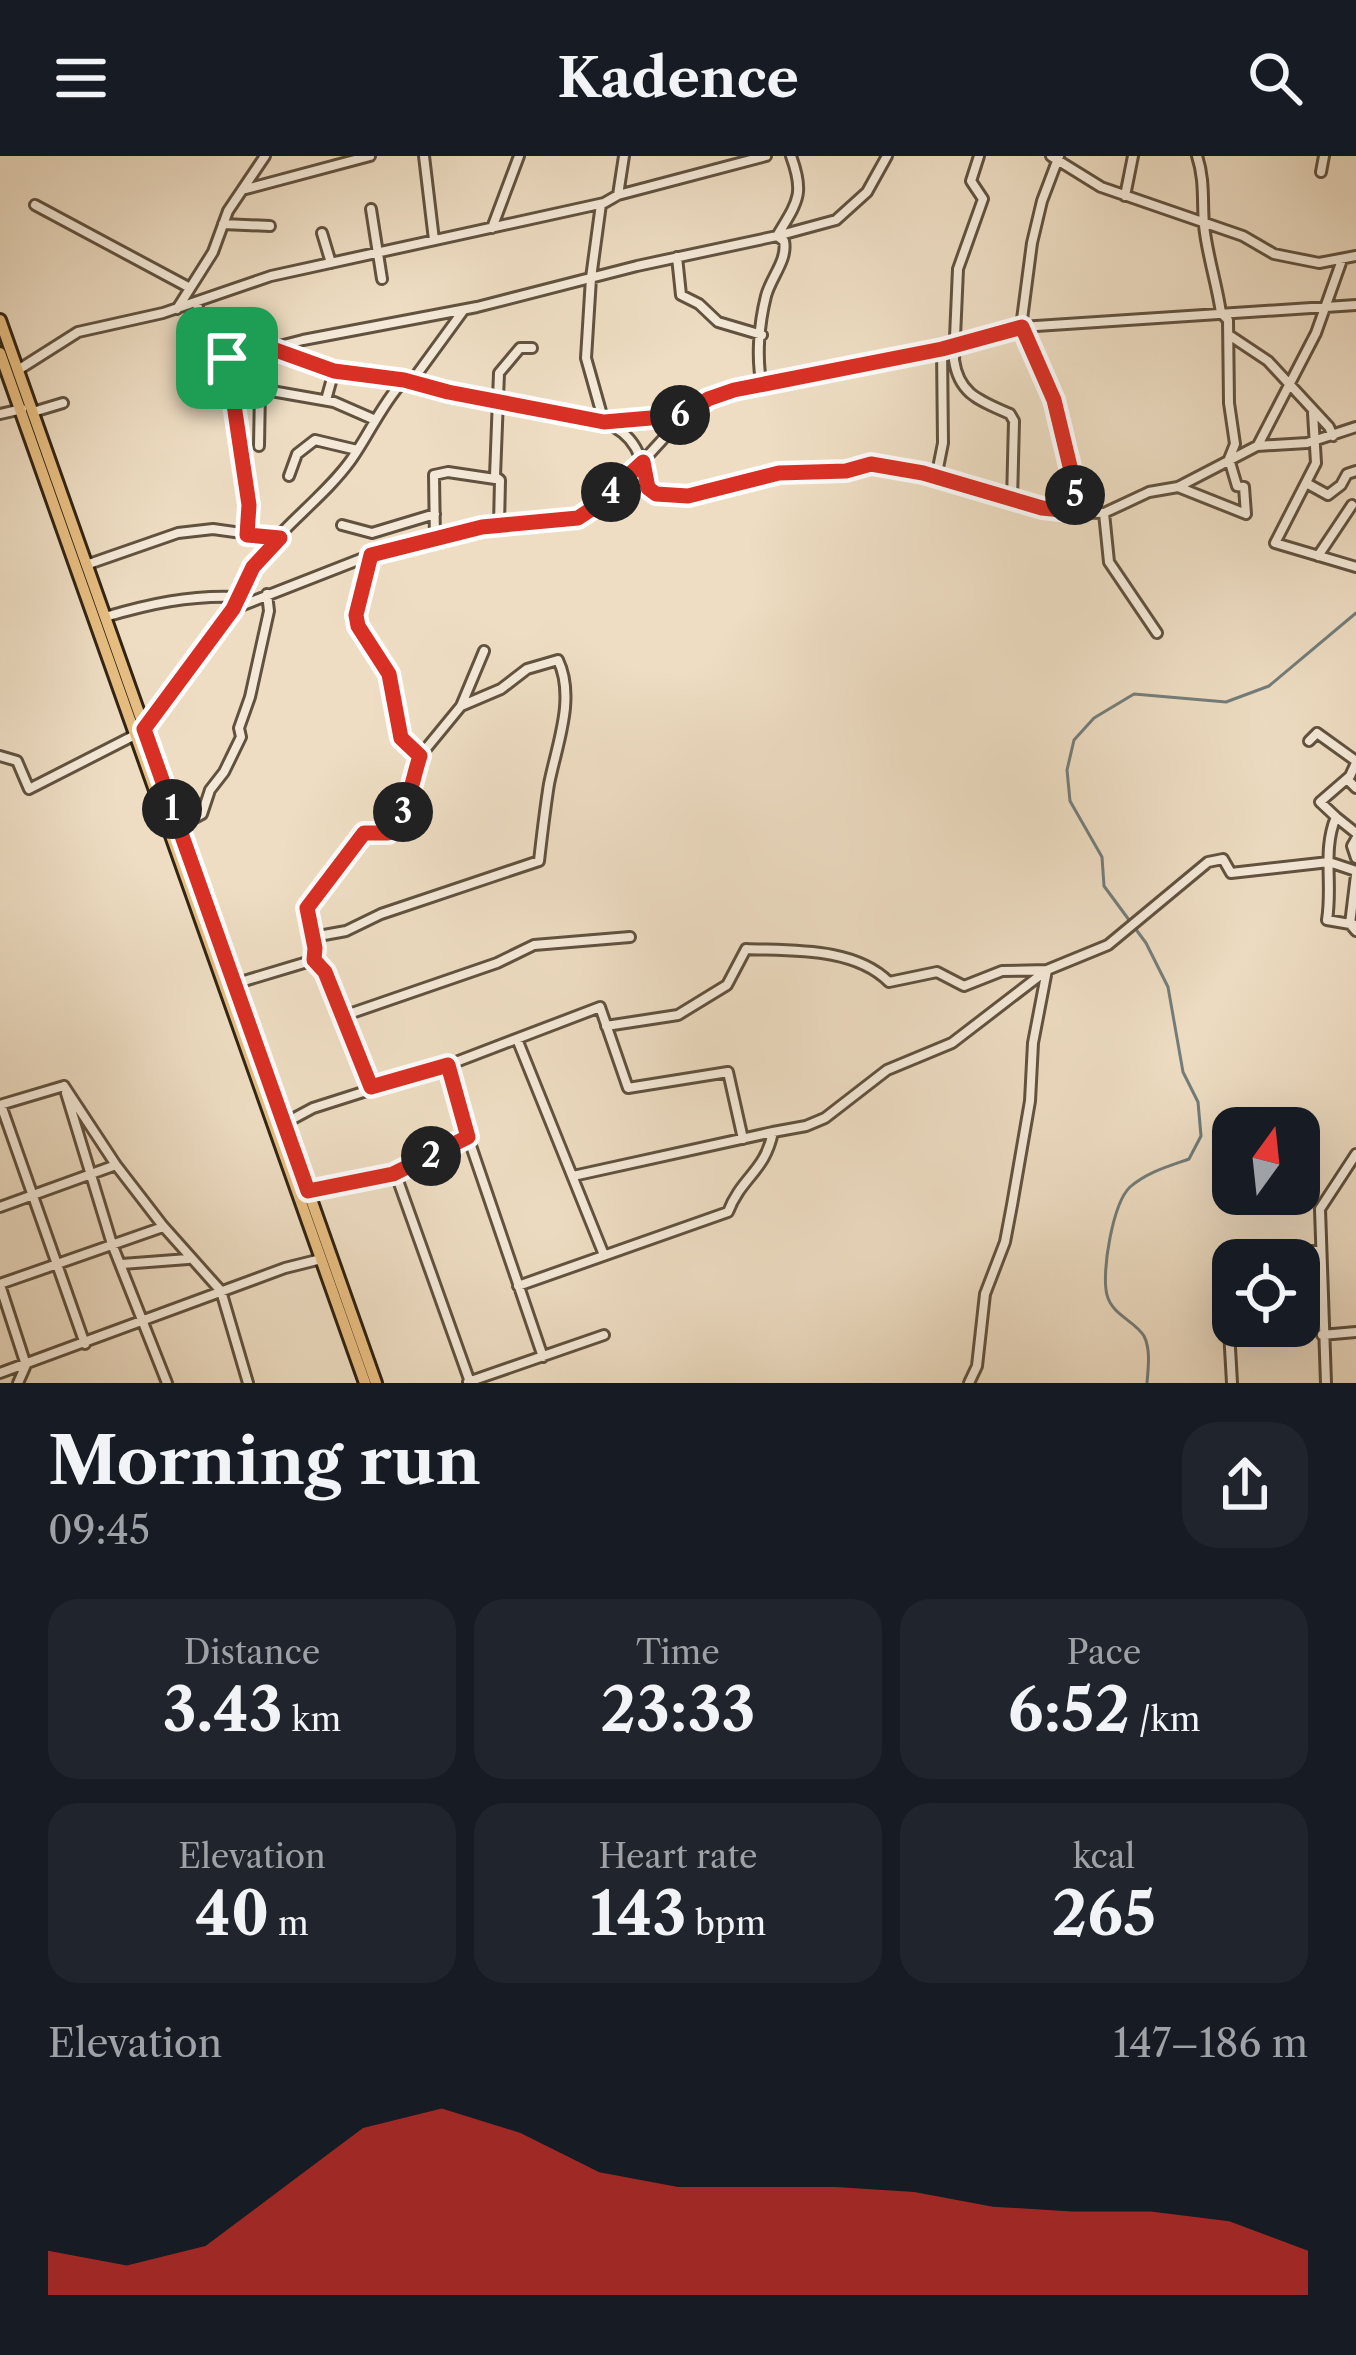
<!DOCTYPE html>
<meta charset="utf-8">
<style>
body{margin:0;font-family:"Libre Caslon Text",serif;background:#20242c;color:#f1f3f6;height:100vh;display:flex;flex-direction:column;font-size:45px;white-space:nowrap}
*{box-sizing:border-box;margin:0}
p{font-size:39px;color:#9ea1a6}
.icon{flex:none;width:66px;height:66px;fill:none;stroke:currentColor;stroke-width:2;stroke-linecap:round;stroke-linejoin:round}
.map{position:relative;height:1227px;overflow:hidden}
.side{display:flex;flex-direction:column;background:#171b24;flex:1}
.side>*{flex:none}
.needle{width:78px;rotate:15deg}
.buttons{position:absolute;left:1212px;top:951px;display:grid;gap:24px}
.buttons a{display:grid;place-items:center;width:108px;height:108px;border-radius:24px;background:#171b24;box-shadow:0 12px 48px #0002;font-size:60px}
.pin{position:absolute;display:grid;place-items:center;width:102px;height:102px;color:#fff;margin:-51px;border-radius:24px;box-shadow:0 6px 18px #0006}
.km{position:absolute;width:60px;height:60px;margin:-30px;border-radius:50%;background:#222;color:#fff;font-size:33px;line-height:60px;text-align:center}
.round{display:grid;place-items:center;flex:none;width:126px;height:126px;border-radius:36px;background:#20242c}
.headline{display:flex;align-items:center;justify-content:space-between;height:204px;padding:0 48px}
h1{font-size:66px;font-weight:700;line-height:90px}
.metrics{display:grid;grid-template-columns:repeat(3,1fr);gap:18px;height:204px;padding:12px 48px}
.metrics div{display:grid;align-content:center;border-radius:30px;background:#20242c;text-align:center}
.metrics b{font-size:60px;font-weight:700}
.metrics small{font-size:33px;font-weight:400}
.metrics p{font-size:33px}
.chart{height:336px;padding:24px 48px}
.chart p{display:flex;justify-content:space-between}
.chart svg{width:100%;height:216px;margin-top:12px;fill:#d93025;opacity:.7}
header{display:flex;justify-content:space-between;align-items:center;height:156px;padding:0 48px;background:#171b24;font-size:54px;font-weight:700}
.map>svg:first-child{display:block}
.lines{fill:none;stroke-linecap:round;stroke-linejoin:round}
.stream{stroke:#737d7a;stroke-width:3}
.minor-casing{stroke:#61523f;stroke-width:14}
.major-casing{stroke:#322413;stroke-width:16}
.minor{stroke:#f4e9d8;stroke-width:8}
.major{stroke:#e7be82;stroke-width:10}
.route-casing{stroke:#fff;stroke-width:24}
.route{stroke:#d93025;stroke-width:15}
</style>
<header><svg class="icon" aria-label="menu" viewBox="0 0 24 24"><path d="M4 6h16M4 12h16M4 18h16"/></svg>Kadence<svg class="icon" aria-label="search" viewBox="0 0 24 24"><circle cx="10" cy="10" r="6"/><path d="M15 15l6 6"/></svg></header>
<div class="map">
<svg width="1356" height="1227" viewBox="0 0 1356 1227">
<rect width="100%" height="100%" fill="#eeddc3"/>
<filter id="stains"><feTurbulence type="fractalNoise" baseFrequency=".00167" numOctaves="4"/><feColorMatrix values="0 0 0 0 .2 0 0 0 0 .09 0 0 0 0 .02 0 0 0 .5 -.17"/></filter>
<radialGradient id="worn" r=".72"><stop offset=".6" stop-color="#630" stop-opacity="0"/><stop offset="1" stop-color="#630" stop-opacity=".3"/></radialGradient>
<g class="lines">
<path class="stream" d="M1147,1227C1148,1213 1151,1194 1144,1180C1135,1165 1112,1159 1107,1139C1101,1116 1113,1047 1130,1031C1147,1016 1169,1010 1189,1003L1201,980L1198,946L1183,916L1168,831L1146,787L1104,730L1102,701L1070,645L1067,614L1074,584L1094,562L1134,538L1226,546L1269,530L1356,457"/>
<defs>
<path id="minor" d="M424,0L434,84
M791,0C805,38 798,45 777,80L836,64L867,36L887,0
M979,0L971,25L983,43L958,113L954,204C959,239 981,245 1010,258L1014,265L1012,345
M1051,0L1101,31L1243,80L1274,98L1319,107L1356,100
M1059,0L1042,45L1032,87L1021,171L1054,245L1081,354
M1321,16L1324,0
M246,33L370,0
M618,39L624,0
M1125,40L1133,0
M601,48L591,122L586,202L604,266C636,279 641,299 648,332L656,338L688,340L779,317L846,315L871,308L924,317L1057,356L1104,357L1149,336L1178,331L1257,290L1307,287L1356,271
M35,49L190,132
M371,53L382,123
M223,68L270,70
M492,72L519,0
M322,77L331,107
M677,101L681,139L699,148L718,166L762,179
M196,146C205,169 206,197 233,202L303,184L477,151L637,110L777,80L784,85C788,104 771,121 766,140C759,168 756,202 762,230
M177,153L213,96L228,55L265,0
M1229,179L1268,205L1329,271L1333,280
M270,192L321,212L404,224L586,264L684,259
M257,196L260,233L334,246L373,263
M227,202L249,349L247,379
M18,214L78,176L163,157L271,120L604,47L618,39L766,0
M412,225L463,155
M326,244L334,215
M33,256L63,247
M1313,257L1316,307L1275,387L1356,411
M0,258L22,253
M1258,289L1316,177L1342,104
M259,290L260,233
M289,320L297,298L315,284L357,294
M936,322L943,287L942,193
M1308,328L1328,339L1341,329L1347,318L1356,315
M1178,331L1246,358L1244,331L1237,330L1229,303L1235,288L1229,247L1228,164L1221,157C1217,128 1207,99 1204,69C1202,45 1205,24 1197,0
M1104,357L1109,406L1157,477
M342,369L372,377L435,358
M499,369L500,324L495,320L499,217L520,192H532
M435,384L434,319L448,316L495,323
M1318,400L1352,349
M371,401L356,459L358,470L389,517L401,582L420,600
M86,409L178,377L213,373L278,382
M233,451C249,391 316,353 351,304C370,277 380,251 403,225
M105,461C149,448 190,439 236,441
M144,572L233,453L371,399L482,371L578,362L593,353L642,306L685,259L720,238L813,216L942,193L1021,171L1356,149
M1309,585L1317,577L1356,605
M0,600L17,605L29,633L137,578
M1356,607L1350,620L1320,646L1336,661C1322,694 1333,728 1327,764L1356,769
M1347,623L1356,632
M1336,661L1356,677
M178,671L202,658L210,634L224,616L241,581L239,572L250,541L269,455L267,438
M1356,683L1352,690L1356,702
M1356,719L1350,768L1356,775
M313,781L346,775L381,758L539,705C542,679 545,653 549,628C557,588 576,542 558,504L527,513L501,533L461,550
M314,804L325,816L343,860
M234,828L314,804L315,792L307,752L364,677H388L409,642L420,600L461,550L484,495
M606,870L678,859L727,829L746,793C792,795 854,791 889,826L937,816L964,830L1002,815L1047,814L1033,887L1030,945L1012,1049L1005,1086L985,1138L977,1210L969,1227
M517,883L604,1099
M448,909L455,943L543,1201
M64,930L116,1009L163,1070L221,1135L248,1227
M371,931L343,860L497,807L534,789L630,781
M66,937L112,1088L167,1227
M0,949L64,930
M1,949L85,1188
M285,967L313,952L448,909L600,851L628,932L728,916L743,983
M394,1017L468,981
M573,1020L773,976
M308,1035L396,1019L470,1226
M0,1051L116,1009
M122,1108L188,1103
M0,1128L163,1071
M0,1129L26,1209L18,1227
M518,1130L728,1056C742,1020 765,1016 773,976L806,970L825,962L887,914L952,887L1047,814L1108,789L1208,706L1223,703L1231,717L1329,706L1356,715
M1299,1148L1321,1146
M1322,1179L1356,1176
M0,1217L285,1112L321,1103
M468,1226L604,1179
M1232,1227L1227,1139L1232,1095H1319
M1326,1227L1320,1053L1356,998"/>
<path id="major" d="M0,164L376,1227
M0,197L365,1227"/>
</defs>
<use href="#minor" class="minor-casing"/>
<use href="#major" class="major-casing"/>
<use href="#minor" class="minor"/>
<use href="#major" class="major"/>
</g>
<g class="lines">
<defs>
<path id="route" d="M1022,171L1054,244L1081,356L1042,352L923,317L871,308L846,315L779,317L688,340L656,338L648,332L643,306L593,352L578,362L482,371L371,399L356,459L358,470L389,518L401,582L420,600C411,627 409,656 388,677H364L307,752L315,792L314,804L325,816L371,931L448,909L468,981L393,1018L308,1035L144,573L233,453L253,411L280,382L247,379L249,349L227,202L270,192L334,215L404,224L448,236L604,266L686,259L708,243L734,234L942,193Z"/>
</defs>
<use href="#route" class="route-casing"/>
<use href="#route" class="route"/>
</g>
<rect width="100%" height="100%" filter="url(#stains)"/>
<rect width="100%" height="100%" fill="url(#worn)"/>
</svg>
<div class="buttons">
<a><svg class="needle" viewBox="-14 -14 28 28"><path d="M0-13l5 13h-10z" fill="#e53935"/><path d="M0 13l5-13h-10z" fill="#9ea1a6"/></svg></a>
<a><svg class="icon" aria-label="locate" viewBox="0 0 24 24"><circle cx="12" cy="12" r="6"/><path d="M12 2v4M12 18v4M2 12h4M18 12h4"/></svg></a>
</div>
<div class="pin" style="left:227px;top:202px;background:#1e9e55"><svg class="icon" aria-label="arrive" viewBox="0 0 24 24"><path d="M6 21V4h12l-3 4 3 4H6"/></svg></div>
<b class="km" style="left:172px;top:653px">1</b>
<b class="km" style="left:431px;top:1000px">2</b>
<b class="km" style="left:403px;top:656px">3</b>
<b class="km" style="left:611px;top:336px">4</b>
<b class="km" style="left:1075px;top:339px">5</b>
<b class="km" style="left:680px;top:259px">6</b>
</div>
<section class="side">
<div class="headline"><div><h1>Morning run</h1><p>09:45</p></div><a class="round"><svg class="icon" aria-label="share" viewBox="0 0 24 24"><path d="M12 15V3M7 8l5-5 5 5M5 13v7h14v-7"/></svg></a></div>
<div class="metrics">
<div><p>Distance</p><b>3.43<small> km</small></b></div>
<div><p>Time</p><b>23:33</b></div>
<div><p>Pace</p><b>6:52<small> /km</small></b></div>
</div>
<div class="metrics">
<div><p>Elevation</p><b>40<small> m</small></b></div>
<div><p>Heart rate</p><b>143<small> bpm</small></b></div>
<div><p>kcal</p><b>265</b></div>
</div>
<div class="chart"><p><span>Elevation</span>147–186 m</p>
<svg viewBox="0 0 160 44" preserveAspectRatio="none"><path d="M0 44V35L10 38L20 34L30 22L40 10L50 6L60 11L70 19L80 22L90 22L100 22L110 23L120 26L130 27L140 27L150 29L160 35V44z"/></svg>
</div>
</section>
